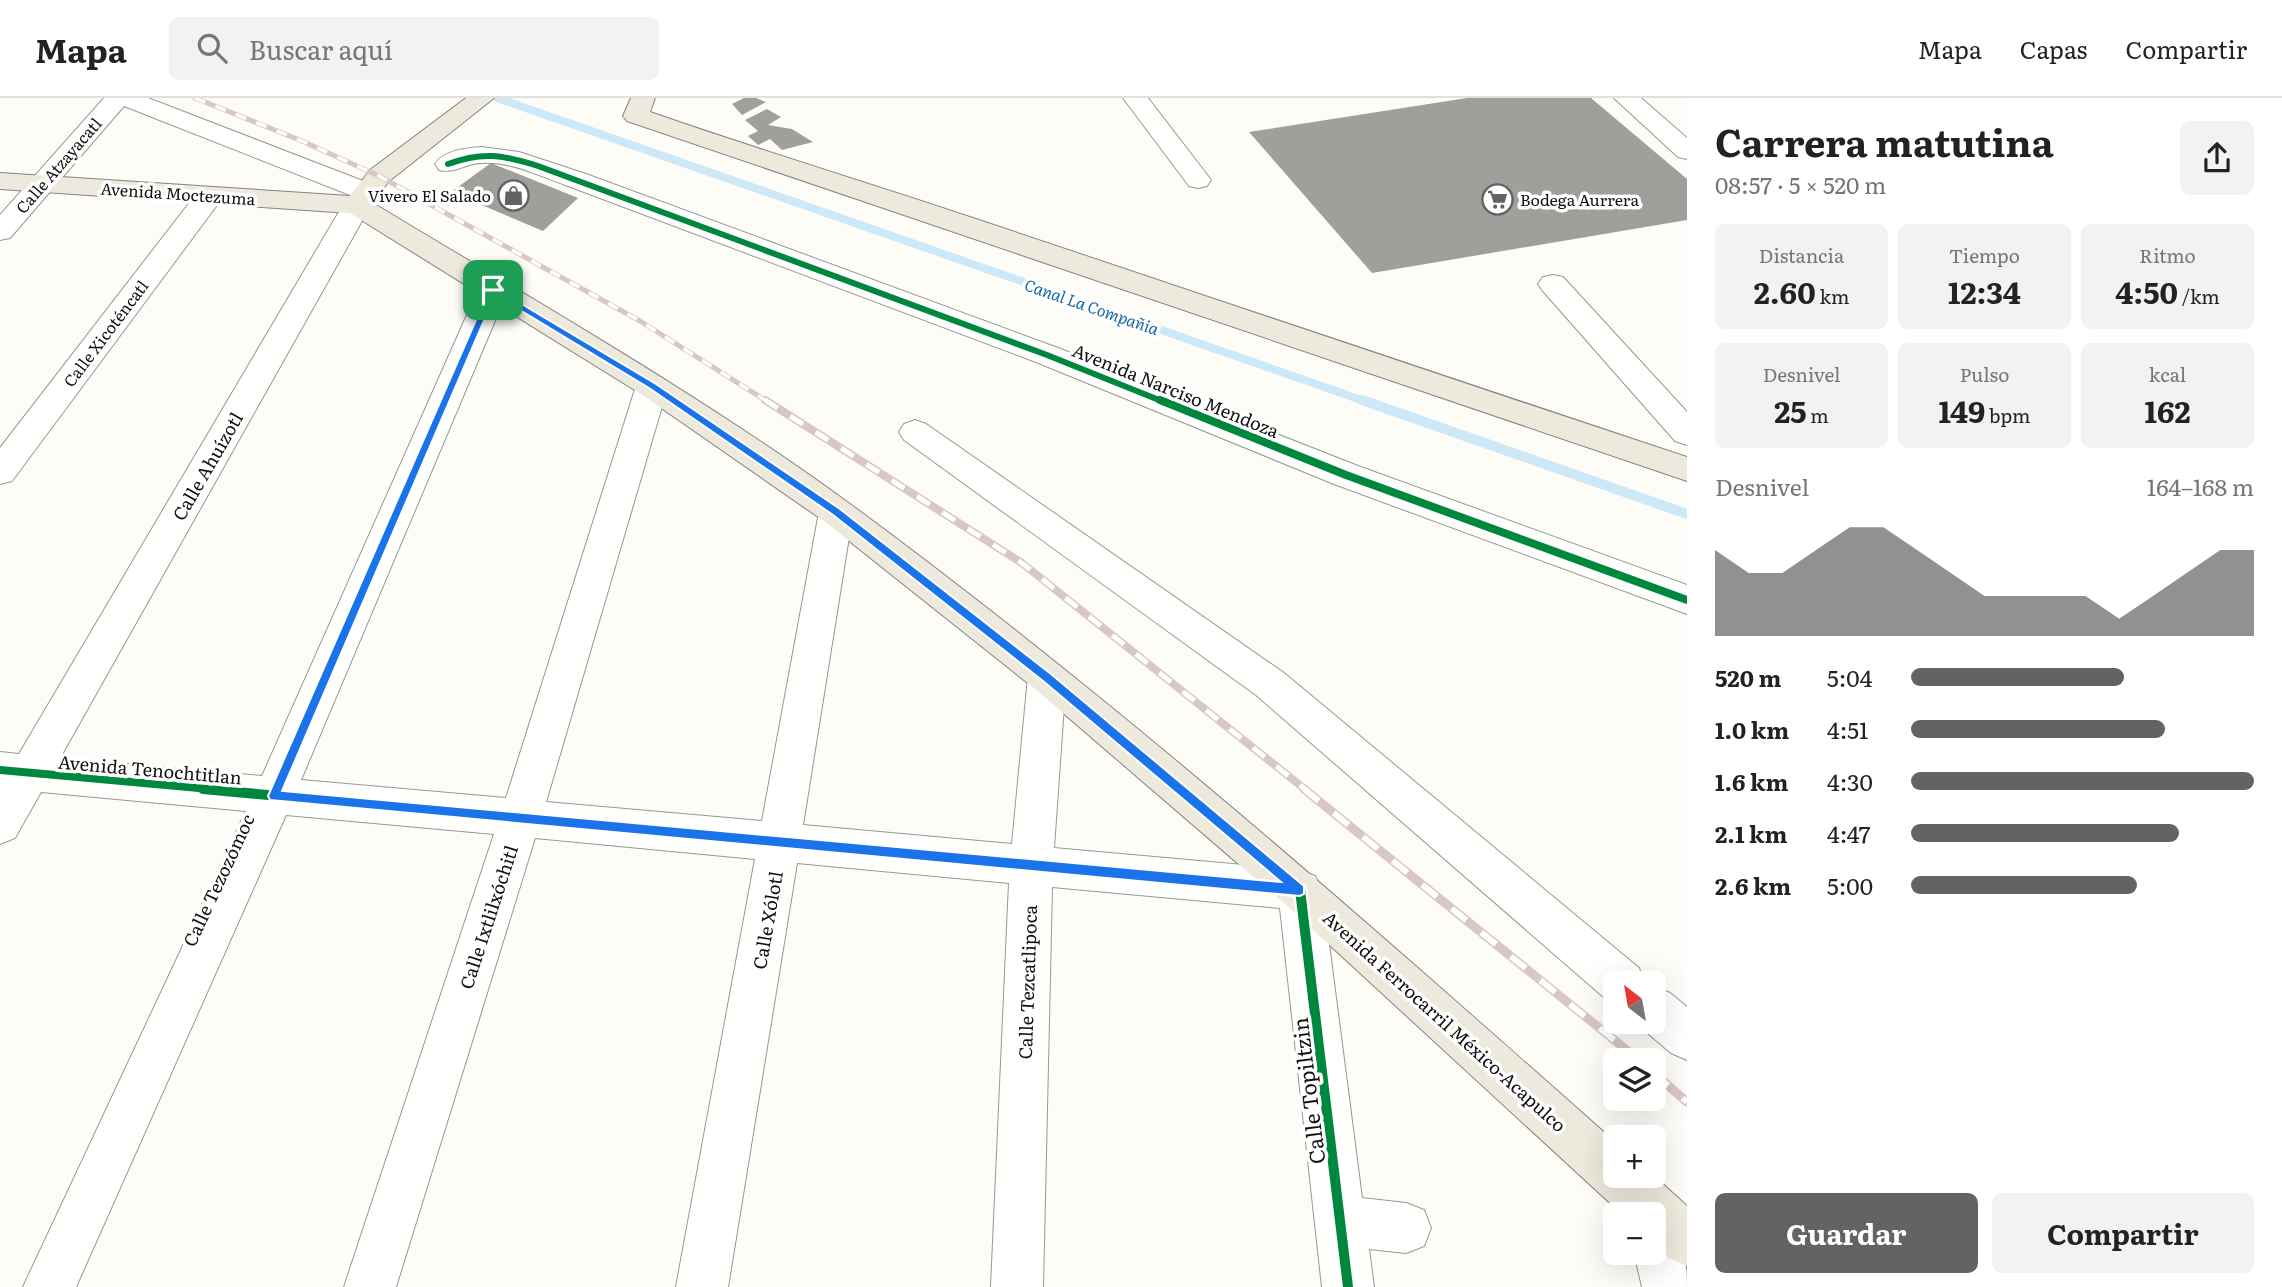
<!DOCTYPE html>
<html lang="es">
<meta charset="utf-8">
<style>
body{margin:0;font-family:Literata,serif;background:#f2f2f2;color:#222;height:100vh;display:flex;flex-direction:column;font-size:26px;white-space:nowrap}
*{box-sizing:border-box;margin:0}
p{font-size:23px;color:#767676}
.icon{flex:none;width:38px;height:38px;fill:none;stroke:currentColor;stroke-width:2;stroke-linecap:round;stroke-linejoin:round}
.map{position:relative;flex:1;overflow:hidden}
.drawer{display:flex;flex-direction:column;background:#fff;width:595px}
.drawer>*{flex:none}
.needle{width:46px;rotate:329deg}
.controls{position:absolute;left:1603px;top:873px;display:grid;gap:14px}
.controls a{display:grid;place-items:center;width:63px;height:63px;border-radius:10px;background:#fff;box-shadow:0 7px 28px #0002;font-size:35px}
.pin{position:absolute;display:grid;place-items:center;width:60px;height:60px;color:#fff;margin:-30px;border-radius:14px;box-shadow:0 4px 10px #0006}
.round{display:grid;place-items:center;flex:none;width:74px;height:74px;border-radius:10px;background:#f2f2f2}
.summary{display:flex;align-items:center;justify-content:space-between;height:119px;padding:0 28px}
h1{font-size:38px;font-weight:700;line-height:52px}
.metrics{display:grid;grid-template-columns:repeat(3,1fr);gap:10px;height:119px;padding:7px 28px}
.metrics div{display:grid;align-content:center;border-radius:10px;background:#f2f2f2;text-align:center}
.metrics b{font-size:30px;font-weight:700}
.metrics small{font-size:19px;font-weight:400}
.metrics p{font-size:19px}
.chart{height:196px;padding:14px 28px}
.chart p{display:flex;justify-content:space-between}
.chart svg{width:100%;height:126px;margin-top:7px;fill:#646362;opacity:.7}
.primary-button{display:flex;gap:14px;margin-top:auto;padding:14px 28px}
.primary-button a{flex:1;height:80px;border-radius:10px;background:#646362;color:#fff;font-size:28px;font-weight:700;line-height:80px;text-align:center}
.primary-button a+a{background:#f2f2f2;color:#222}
ul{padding:0 28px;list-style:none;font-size:23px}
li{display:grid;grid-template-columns:112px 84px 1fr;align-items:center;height:52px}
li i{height:18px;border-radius:9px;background:#646362}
header{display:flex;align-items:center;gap:42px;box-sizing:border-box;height:98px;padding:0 35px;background:#fff;border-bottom:2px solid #e0e0e0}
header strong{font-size:33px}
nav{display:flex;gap:38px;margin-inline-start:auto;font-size:24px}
.search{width:490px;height:63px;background:#f2f2f2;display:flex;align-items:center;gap:18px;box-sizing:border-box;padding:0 24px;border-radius:10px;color:#767676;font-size:26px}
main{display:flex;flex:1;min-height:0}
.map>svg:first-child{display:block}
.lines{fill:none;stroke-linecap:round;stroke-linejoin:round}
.stream-far1{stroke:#cde8f7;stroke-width:8}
.stream{stroke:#cde8f7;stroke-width:10}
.building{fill:#a19f9c}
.minor-casing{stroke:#979795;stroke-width:2}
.major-casing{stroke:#858482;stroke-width:2}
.minor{fill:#fffffe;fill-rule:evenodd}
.major{fill:#ede9dc;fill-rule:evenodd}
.rail-far2-casing{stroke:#d9c6c7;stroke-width:5}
.rail-far1-casing{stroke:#d9c6c7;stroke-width:8}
.rail-casing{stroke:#d9c6c7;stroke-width:9}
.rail-far2{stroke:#fff;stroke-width:3.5;stroke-dasharray:11;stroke-linecap:butt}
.rail-far1{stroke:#fff;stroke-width:5;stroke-dasharray:15;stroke-linecap:butt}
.rail{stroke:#fff;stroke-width:6;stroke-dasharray:19;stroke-linecap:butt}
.cycleway-far2-casing{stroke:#fff;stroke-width:10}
.cycleway-far1-casing{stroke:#fff;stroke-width:12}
.cycleway-casing{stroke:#fff;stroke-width:15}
.cycleway-far2{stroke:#00873e;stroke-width:6}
.cycleway-far1{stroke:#00873e;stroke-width:8}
.cycleway{stroke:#00873e;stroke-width:10}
.route{fill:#1a73e8;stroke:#fff;stroke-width:2;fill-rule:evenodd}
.labels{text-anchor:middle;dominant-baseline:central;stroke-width:7;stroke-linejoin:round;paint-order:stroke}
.far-street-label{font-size:16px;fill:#111;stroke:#fff}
.far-poi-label{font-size:16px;fill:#111;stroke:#fff;text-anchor:end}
.far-water-label{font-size:16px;font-style:italic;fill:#1768a6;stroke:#fff}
.street-label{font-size:18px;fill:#111;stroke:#fff}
.near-street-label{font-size:21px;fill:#111;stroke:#fff}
</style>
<header>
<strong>Mapa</strong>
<div class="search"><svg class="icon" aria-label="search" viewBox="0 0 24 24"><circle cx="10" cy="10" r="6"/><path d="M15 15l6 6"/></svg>Buscar aquí</div>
<nav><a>Mapa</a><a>Capas</a><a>Compartir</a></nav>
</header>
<main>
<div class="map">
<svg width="1687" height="1189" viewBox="0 0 1687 1189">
<rect width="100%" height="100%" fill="#fdfcf7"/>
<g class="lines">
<path class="stream-far1" d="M497,0L1367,304"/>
<path class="stream" d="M1362,302L1687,416"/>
</g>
<path class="building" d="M744,0H756L766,4L742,17L732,6Z
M1467,0H1591L1687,81V122L1372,175L1249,34Z
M767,11L781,19L768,27L792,31L813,44L782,52L770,41L758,47L748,38L758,33L745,22Z
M491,65L578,100L543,133L451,94Z"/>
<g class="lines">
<defs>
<path id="minor" d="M104,0H148L376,88L379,94L376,100L367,102L371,107L60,660L262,678L478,192L483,185L493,183L503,185L508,192L301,682L506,700L636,288L641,280L652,277L663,280L668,288L546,704L762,723L819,414L824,405L836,401L848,405L853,414L803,727L1012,746L1028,579L1034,568L1047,563L1060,568L1066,579L1054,750L1300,772L1315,778L1322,792L1362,1100L1406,1105L1424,1112L1431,1130L1424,1148L1406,1155L1369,1151L1374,1189H1322L1280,810L1052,789L1043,1189H991L1009,785L797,765L728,1189H676L755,761L535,740L396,1189H344L494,736L286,717L76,1189H23L246,713L41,694L15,740L0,746V654L19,656L343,107L347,101L355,99L124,8L10,140L0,142V117Z
M1123,0H1148L1211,82L1207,88L1198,90L1189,88Z
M1614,0H1641L1687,40V61L1678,59Z
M482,49L519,54L586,76L1058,250L1358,368L1687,487V516L1334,386L1036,264L568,88C540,78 511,63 482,65C466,65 455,76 439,72L435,66C444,52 467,50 482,49Z
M210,89L220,91L224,97L220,103L12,383L0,386V350L200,91Z
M1553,177L1563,179L1687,314V347L1675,343L1543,193L1538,186L1543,179Z
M915,322L926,326L1284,575L1639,870L1645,886H1615V905L1607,902L1256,597L904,342L899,334L904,326Z
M1654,888L1670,895L1687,909V962L1671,955L1638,927L1637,924H1654Z
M1654,1109L1672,1116C1682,1141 1687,1162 1687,1189H1642L1634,1155H1654V1116H1636Z"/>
<path id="major" d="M466,0H494L388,84L373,105C533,202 698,295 850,406C1118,603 1367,824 1615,1044V1078H1654L1687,1108V1168L1669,1160L1654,1146V1116H1622L1285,806L1034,590L824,423L641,296L350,115L0,91V75L350,98L370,72Z
M631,0H655L650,14C759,52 869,85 979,122C1215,201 1450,281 1687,359V383L627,23L623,18Z"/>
</defs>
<use href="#minor" class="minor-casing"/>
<use href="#major" class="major-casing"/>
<use href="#minor" class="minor"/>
<use href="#major" class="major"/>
<defs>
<path id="rail-far2" d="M195,0L302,43L379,78L640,223L768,304"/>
<path id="rail-far1" d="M765,302L1022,465L1306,692"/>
<path id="rail" d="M1304,691L1639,962
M1654,975L1687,1004"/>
</defs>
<use href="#rail-far2" class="rail-far2-casing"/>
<use href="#rail-far1" class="rail-far1-casing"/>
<use href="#rail" class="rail-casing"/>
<use href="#rail-far2" class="rail-far2"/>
<use href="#rail-far1" class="rail-far1"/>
<use href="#rail" class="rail"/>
<defs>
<path id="cycleway-far2" d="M448,66C483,53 503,57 538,68L1047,257L1164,304"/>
<path id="cycleway-far1" d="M1160,302L1346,377L1687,502
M0,672L221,692"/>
<path id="cycleway" d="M203,691L1300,792L1348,1189"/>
</defs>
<use href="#cycleway-far2" class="cycleway-far2-casing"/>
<use href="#cycleway-far1" class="cycleway-far1-casing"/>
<use href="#cycleway" class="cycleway-casing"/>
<use href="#cycleway-far2" class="cycleway-far2"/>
<use href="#cycleway-far1" class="cycleway-far1"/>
<use href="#cycleway" class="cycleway"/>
</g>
<path class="route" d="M493,189L656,286L840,411L1051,576L1304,788V796L1300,798L270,702L268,698L489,192ZM495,197L649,290L833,417L1043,583L1281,784L282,693Z"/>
<defs>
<symbol id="shop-ring" viewBox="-11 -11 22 22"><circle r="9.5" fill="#fff" stroke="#646362" stroke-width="1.5"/><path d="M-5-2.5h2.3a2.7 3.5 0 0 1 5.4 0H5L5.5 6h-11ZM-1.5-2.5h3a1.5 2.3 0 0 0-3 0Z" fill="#646362"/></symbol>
<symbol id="supermarket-ring" viewBox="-11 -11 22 22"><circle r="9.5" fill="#fff" stroke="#646362" stroke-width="1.5"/><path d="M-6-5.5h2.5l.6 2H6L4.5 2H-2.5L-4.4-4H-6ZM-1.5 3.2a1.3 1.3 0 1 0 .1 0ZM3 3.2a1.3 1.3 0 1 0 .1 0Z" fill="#646362"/></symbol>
</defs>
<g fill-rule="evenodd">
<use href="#shop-ring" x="496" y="80" width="35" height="35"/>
<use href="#supermarket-ring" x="1480" y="84" width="35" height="35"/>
</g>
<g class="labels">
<g class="far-street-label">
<text transform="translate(58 67) rotate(-49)">Calle Atzayacatl</text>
<text transform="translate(178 95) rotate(4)">Avenida Moctezuma</text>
<text transform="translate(105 235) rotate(-53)">Calle Xicoténcatl</text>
</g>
<g class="far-poi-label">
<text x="491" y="97">Vivero El Salado</text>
<text x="1520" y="101" text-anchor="start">Bodega Aurrera</text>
</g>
<g class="far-water-label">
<text transform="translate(1092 208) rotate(19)">Canal La Compañia</text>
</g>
<g class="street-label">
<text transform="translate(1176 292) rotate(22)">Avenida Narciso Mendoza</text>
<text transform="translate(207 368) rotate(-60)">Calle Ahuízotl</text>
<text transform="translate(150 671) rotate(5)">Avenida Tenochtitlan</text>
<text transform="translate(218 782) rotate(-65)">Calle Tezozómoc</text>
<text transform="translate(488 819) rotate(-72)">Calle Ixtlilxóchitl</text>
<text transform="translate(767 822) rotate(-80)">Calle Xólotl</text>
<text transform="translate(1027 884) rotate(-88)">Calle Tezcatlipoca</text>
<text transform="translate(1445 923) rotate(42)">Avenida Ferrocarril México-Acapulco</text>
</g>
<g class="near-street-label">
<text transform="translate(1307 993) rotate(-97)">Calle Topiltzin</text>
</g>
</g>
</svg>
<div class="controls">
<a><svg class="needle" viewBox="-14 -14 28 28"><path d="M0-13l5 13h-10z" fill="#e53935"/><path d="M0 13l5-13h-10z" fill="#767676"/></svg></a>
<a><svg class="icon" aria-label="layers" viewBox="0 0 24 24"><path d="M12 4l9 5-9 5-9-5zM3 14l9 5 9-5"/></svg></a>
<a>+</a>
<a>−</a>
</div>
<div class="pin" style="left:493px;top:192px;background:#1e9e55"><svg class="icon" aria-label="arrive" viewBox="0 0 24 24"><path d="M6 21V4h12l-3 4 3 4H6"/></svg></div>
</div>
<section class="drawer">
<div class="summary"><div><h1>Carrera matutina</h1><p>08:57 · 5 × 520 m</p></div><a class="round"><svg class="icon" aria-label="share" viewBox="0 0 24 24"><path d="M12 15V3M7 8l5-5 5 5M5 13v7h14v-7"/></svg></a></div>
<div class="metrics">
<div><p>Distancia</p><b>2.60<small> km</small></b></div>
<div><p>Tiempo</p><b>12:34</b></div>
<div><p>Ritmo</p><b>4:50<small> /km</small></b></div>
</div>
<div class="metrics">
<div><p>Desnivel</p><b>25<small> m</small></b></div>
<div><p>Pulso</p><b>149<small> bpm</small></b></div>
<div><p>kcal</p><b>162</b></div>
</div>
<div class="chart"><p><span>Desnivel</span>164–168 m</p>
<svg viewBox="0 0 160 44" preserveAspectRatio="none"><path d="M0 44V14L10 22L20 22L30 14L40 6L50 6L60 14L70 22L80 30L90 30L100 30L110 30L120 38L130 30L140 22L150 14L160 14V44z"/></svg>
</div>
<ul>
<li><b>520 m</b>5:04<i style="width:62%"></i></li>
<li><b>1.0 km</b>4:51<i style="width:74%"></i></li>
<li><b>1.6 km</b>4:30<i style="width:100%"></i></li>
<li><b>2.1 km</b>4:47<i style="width:78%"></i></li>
<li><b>2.6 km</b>5:00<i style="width:66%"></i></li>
</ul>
<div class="primary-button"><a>Guardar</a><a>Compartir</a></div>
</section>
</main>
